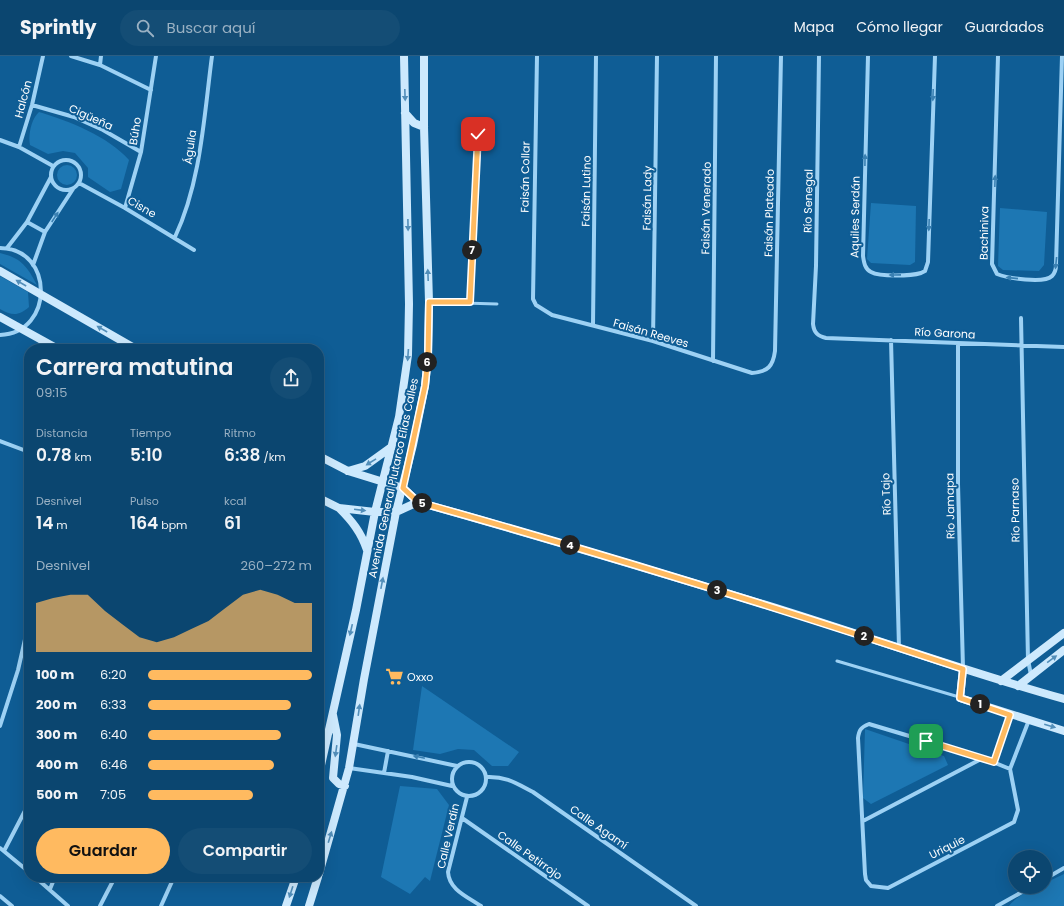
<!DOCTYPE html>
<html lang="es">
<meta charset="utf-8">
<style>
body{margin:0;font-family:Poppins,sans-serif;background:#144d75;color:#f1f3f6;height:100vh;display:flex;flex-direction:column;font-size:15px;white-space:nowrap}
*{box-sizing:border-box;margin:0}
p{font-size:13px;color:#9ab1c3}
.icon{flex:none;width:22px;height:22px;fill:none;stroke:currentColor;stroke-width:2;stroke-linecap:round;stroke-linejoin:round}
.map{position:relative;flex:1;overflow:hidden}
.sheet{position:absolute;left:24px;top:288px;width:300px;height:538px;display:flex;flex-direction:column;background:#0b4670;border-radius:16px;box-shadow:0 4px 16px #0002,0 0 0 1px #2b5e83}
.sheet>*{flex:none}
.fabs{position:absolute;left:1008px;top:794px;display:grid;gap:8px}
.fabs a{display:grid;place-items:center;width:44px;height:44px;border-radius:50%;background:#0b4670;box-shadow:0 4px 16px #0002,0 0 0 1px #2b5e83;font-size:20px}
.pin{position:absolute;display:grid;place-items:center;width:34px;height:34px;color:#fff;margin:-17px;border-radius:8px;box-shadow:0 2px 6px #0006}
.km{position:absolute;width:20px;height:20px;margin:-10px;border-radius:50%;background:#222;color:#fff;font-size:11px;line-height:20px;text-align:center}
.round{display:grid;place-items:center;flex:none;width:42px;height:42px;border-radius:21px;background:#144d75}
.overview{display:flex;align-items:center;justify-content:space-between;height:68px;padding:0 12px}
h1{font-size:22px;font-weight:600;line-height:30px}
.stats{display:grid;grid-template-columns:repeat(3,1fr);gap:6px;height:68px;padding:4px 12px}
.stats div{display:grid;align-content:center}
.stats b{font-size:17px;font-weight:600}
.stats small{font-size:11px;font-weight:400}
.stats p{font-size:11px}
.chart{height:112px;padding:8px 12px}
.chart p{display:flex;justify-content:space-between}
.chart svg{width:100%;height:72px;margin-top:4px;fill:#ffba60;opacity:.7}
.action{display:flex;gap:8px;margin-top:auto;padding:8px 12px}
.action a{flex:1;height:46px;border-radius:24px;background:#ffba60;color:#111;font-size:16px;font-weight:600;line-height:46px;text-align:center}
.action a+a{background:#144d75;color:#f1f3f6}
ul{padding:0 12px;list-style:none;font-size:13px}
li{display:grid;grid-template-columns:64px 48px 1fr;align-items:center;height:30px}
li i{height:10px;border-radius:5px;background:#ffba60}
header{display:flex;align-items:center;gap:24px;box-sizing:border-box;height:56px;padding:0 20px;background:#0b4670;border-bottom:1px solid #2b5e83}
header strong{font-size:19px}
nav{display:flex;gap:22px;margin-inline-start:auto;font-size:14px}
.search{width:280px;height:36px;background:#144d75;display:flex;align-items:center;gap:10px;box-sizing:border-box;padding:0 14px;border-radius:22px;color:#9ab1c3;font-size:15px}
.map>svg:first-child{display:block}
.green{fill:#1d77b3}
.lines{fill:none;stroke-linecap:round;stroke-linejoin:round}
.lane{stroke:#9dd1f4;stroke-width:3}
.street{stroke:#9dd1f4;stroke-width:4}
.secondary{stroke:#cde9fd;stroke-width:8}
.oneway{fill:#528eb9}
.oneway2{fill:#3a80b2}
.route-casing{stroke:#fff;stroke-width:8}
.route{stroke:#ffba60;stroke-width:5}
.labels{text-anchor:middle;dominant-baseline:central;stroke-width:4;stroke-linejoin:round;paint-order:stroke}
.street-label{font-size:11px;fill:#fff;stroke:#0f5d95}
.poi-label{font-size:11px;fill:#fff;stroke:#0f5d95;text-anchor:start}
</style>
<header>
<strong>Sprintly</strong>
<div class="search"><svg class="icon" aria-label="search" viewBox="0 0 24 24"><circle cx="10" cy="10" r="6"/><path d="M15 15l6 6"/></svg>Buscar aquí</div>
<nav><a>Mapa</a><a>Cómo llegar</a><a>Guardados</a></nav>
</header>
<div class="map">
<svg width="1064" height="850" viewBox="0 0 1064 850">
<rect width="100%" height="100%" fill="#0f5d95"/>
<path class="green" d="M39,56C69,65 108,80 129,104L121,133L110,136L88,121V112L75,97L63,95L48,98L30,89C28,80 31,63 39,56Z
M57 119a10 10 0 1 1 20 0a10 10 0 1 1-20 0Z
M871,147L916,150L915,206L910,209L871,207L867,203Z
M1000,152L1047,156L1044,209L1039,215L1003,214L998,210Z
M0,197C21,202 27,210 37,229L0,208Z
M0,220L28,236L29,251C19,260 12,260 0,253Z
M422,630L519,696L508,710H492L474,694L458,693L440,698L413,694Z
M865,673L944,700L948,709L871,748L863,742Z
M400,730L437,733L449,749L430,825L425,821L410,838L381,821Z
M1064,818V850H1009C1017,840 1032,831 1045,831V827Z"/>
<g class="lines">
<path class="lane" d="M430,246L497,248
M470,247L478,78
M837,605L959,641"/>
<path class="street" d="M71,0L100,9L151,34
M537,0L533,243L536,249L552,259L653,285L752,317C768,316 773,310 775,295L781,0
M819,0L816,210L813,268C814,277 818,280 826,282L1064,291
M868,0L863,200C864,207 865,213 871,216C880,221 911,220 921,217L925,215L928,206L935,0
M998,0L992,208L997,218C1007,222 1044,228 1052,220C1055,217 1056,213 1056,209L1062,0
M100,9L101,0
M32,49L74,61L103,74L141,96
M0,84L19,91L53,110
M19,91L32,49L43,0
M51 119a15 15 0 1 1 30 0a15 15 0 1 1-30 0Z
M79,127L125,152L194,194
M125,152L141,96L156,0
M27,166L45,176
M175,181C201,126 204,60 212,0
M0,192C54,192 55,277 0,279
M7,192L27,166L51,121
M33,209L45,176L73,133
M1021,262L1028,604L1031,619
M593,269L596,0
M891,284L899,592
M653,285L657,0
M958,287V428L963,612
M713,305L716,0
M0,385L29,396
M869,668L983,702L1010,713L1018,754L1014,766L888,832L871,830L866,824L865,818L858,682C859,674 861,671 869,668Z
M0,670L18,614L29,566
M354,688L457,710
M452 723a17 17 0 1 1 34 0a17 17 0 1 1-34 0Z
M994,706L1011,659
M349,712L412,721L452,730
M1010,713L1029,664
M384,717L388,695
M486,721C506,720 516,727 533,736L696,850
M467,741L448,816C449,834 468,841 481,850
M462,762L588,850
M863,765L983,702
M0,792L29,816
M4,795L29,747
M35,821L68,850
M1045,823L1064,812
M50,833L55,821
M0,840L12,850
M100,850L115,821
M161,850L174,821
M997,850L1031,831"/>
<path class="secondary" d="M405,57L414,67L424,71
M0,215L136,293
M0,261L58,293
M319,400L348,415L403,432L418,446C542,481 665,518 789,556C881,585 971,617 1064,643
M348,415L365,410L390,392
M319,442L339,452L375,456H396L418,446
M339,452C352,465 361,476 367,494
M963,613L960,642L1064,675
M1001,625L1064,577
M1018,630L1064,594
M333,659L337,679L333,722L339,728L345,730
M319,718L356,554L375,456L399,361L408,299L409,248L404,0
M319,818L349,712L364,623L396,456L413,389L425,330L428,301L429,246L424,71V0
M286,850L296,821
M309,850L318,821"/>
</g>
<defs><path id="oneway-solid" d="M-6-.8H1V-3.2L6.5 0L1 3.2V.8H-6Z"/></defs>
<g class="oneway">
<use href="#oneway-solid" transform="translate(405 39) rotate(88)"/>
<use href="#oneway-solid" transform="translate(408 169) rotate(89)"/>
<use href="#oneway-solid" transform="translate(428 219) rotate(-92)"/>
<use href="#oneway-solid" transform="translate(21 227) rotate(-150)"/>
<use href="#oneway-solid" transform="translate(102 273) rotate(-150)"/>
<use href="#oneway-solid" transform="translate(408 299) rotate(94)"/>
<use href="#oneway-solid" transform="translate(371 406) rotate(148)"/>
<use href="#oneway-solid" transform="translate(360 454) rotate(7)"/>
<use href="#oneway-solid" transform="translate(382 527) rotate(-79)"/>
<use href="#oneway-solid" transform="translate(351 574) rotate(103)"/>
<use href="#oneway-solid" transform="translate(1052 603) rotate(-36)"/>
<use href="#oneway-solid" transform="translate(359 654) rotate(-82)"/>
<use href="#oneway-solid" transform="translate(1050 670) rotate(16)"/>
<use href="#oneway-solid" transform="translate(336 695) rotate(98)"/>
<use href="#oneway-solid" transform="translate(330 781) rotate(-73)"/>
<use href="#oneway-solid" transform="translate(291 836) rotate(108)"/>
</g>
<g class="oneway2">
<use href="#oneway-solid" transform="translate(933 39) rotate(92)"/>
<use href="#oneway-solid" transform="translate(865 104) rotate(-89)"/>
<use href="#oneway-solid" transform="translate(995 125) rotate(-88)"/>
<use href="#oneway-solid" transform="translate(55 161) rotate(-57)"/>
<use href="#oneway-solid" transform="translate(929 169) rotate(92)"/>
<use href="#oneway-solid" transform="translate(1056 207) rotate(96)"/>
<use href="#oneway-solid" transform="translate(895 219) rotate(179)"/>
<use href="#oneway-solid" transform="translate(1012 222) rotate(-174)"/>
<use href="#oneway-solid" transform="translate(419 701) rotate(-168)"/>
</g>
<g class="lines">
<defs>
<path id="route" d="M478,78L470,246H429L428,301L425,330L403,432L418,446C601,497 782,553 963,613L960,642L1010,659L994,706L926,685"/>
</defs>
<use href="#route" class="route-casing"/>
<use href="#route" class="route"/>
</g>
<defs>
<symbol id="supermarket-bare" viewBox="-9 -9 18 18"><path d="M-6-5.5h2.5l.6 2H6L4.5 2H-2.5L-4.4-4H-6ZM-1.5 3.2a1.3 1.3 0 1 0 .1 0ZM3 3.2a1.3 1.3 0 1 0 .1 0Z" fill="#ffba60" stroke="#0f5d95" stroke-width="2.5" paint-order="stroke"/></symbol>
</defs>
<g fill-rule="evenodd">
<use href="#supermarket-bare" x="382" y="608" width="25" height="25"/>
</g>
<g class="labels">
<g class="street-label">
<text transform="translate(23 43) rotate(-75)">Halcón</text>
<text transform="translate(91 61) rotate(24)">Cigüeña</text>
<text transform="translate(135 75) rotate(-81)">Búho</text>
<text transform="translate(190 91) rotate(-82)">Águila</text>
<text transform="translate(525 121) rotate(-89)">Faisán Collar</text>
<text transform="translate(586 135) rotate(-89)">Faisán Lutino</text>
<text transform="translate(647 142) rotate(-89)">Faisán Lady</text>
<text transform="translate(808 145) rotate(-89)">Río Senegal</text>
<text transform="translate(142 151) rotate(30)">Cisne</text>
<text transform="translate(706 152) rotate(-89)">Faisán Venerado</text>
<text transform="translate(769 157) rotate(-89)">Faisán Plateado</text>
<text transform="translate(855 161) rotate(-89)">Aquiles Serdán</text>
<text transform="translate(984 177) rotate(-89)">Bachiniva</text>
<text transform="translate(651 277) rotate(16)">Faisán Reeves</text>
<text transform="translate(945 277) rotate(3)">Río Garona</text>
<text transform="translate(393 422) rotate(-78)">Avenida General Plutarco Elías Calles</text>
<text transform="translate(886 438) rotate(-92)">Río Tajo</text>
<text transform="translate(950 450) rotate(-91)">Río Jamapa</text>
<text transform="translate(1015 454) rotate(-91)">Río Parnaso</text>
<text transform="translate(599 771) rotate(35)">Calle Agamí</text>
<text transform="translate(448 780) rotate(-77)">Calle Verdín</text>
<text transform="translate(947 791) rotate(-27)">Uriquie</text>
<text transform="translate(530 799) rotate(35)">Calle Petirrojo</text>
</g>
<g class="poi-label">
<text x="407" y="621">Oxxo</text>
</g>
</g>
</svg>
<div class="fabs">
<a><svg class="icon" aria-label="locate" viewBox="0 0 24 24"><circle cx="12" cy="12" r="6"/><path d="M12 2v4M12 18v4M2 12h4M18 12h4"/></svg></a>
</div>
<div class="pin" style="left:926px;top:685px;background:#1e9e55"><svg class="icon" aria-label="arrive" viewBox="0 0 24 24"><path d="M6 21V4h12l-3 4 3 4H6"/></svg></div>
<div class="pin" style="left:478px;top:78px;background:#d93025"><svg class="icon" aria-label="check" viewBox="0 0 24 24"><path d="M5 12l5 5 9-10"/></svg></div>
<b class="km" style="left:980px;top:648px">1</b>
<b class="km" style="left:864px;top:580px">2</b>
<b class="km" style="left:717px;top:534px">3</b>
<b class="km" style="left:570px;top:489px">4</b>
<b class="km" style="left:422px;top:447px">5</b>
<b class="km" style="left:427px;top:306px">6</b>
<b class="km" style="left:472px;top:194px">7</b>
<section class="sheet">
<div class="overview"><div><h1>Carrera matutina</h1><p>09:15</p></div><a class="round"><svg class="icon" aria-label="share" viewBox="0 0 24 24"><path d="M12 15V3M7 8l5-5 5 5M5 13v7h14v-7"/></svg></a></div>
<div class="stats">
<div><p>Distancia</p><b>0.78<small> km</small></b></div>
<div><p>Tiempo</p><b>5:10</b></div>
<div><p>Ritmo</p><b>6:38<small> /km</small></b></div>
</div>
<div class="stats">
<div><p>Desnivel</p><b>14<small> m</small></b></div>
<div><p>Pulso</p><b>164<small> bpm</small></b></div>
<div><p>kcal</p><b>61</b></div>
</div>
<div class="chart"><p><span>Desnivel</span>260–272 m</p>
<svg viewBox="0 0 160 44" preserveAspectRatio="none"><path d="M0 44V14L10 11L20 9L30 9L40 19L50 27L60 35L70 38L80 35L90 30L100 25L110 17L120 9L130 6L140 9L150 14L160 14V44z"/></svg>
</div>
<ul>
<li><b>100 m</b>6:20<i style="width:100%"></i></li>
<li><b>200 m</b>6:33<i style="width:87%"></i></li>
<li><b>300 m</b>6:40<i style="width:81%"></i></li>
<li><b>400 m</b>6:46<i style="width:77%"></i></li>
<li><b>500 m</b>7:05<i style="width:64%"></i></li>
</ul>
<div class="action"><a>Guardar</a><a>Compartir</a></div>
</section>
</div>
